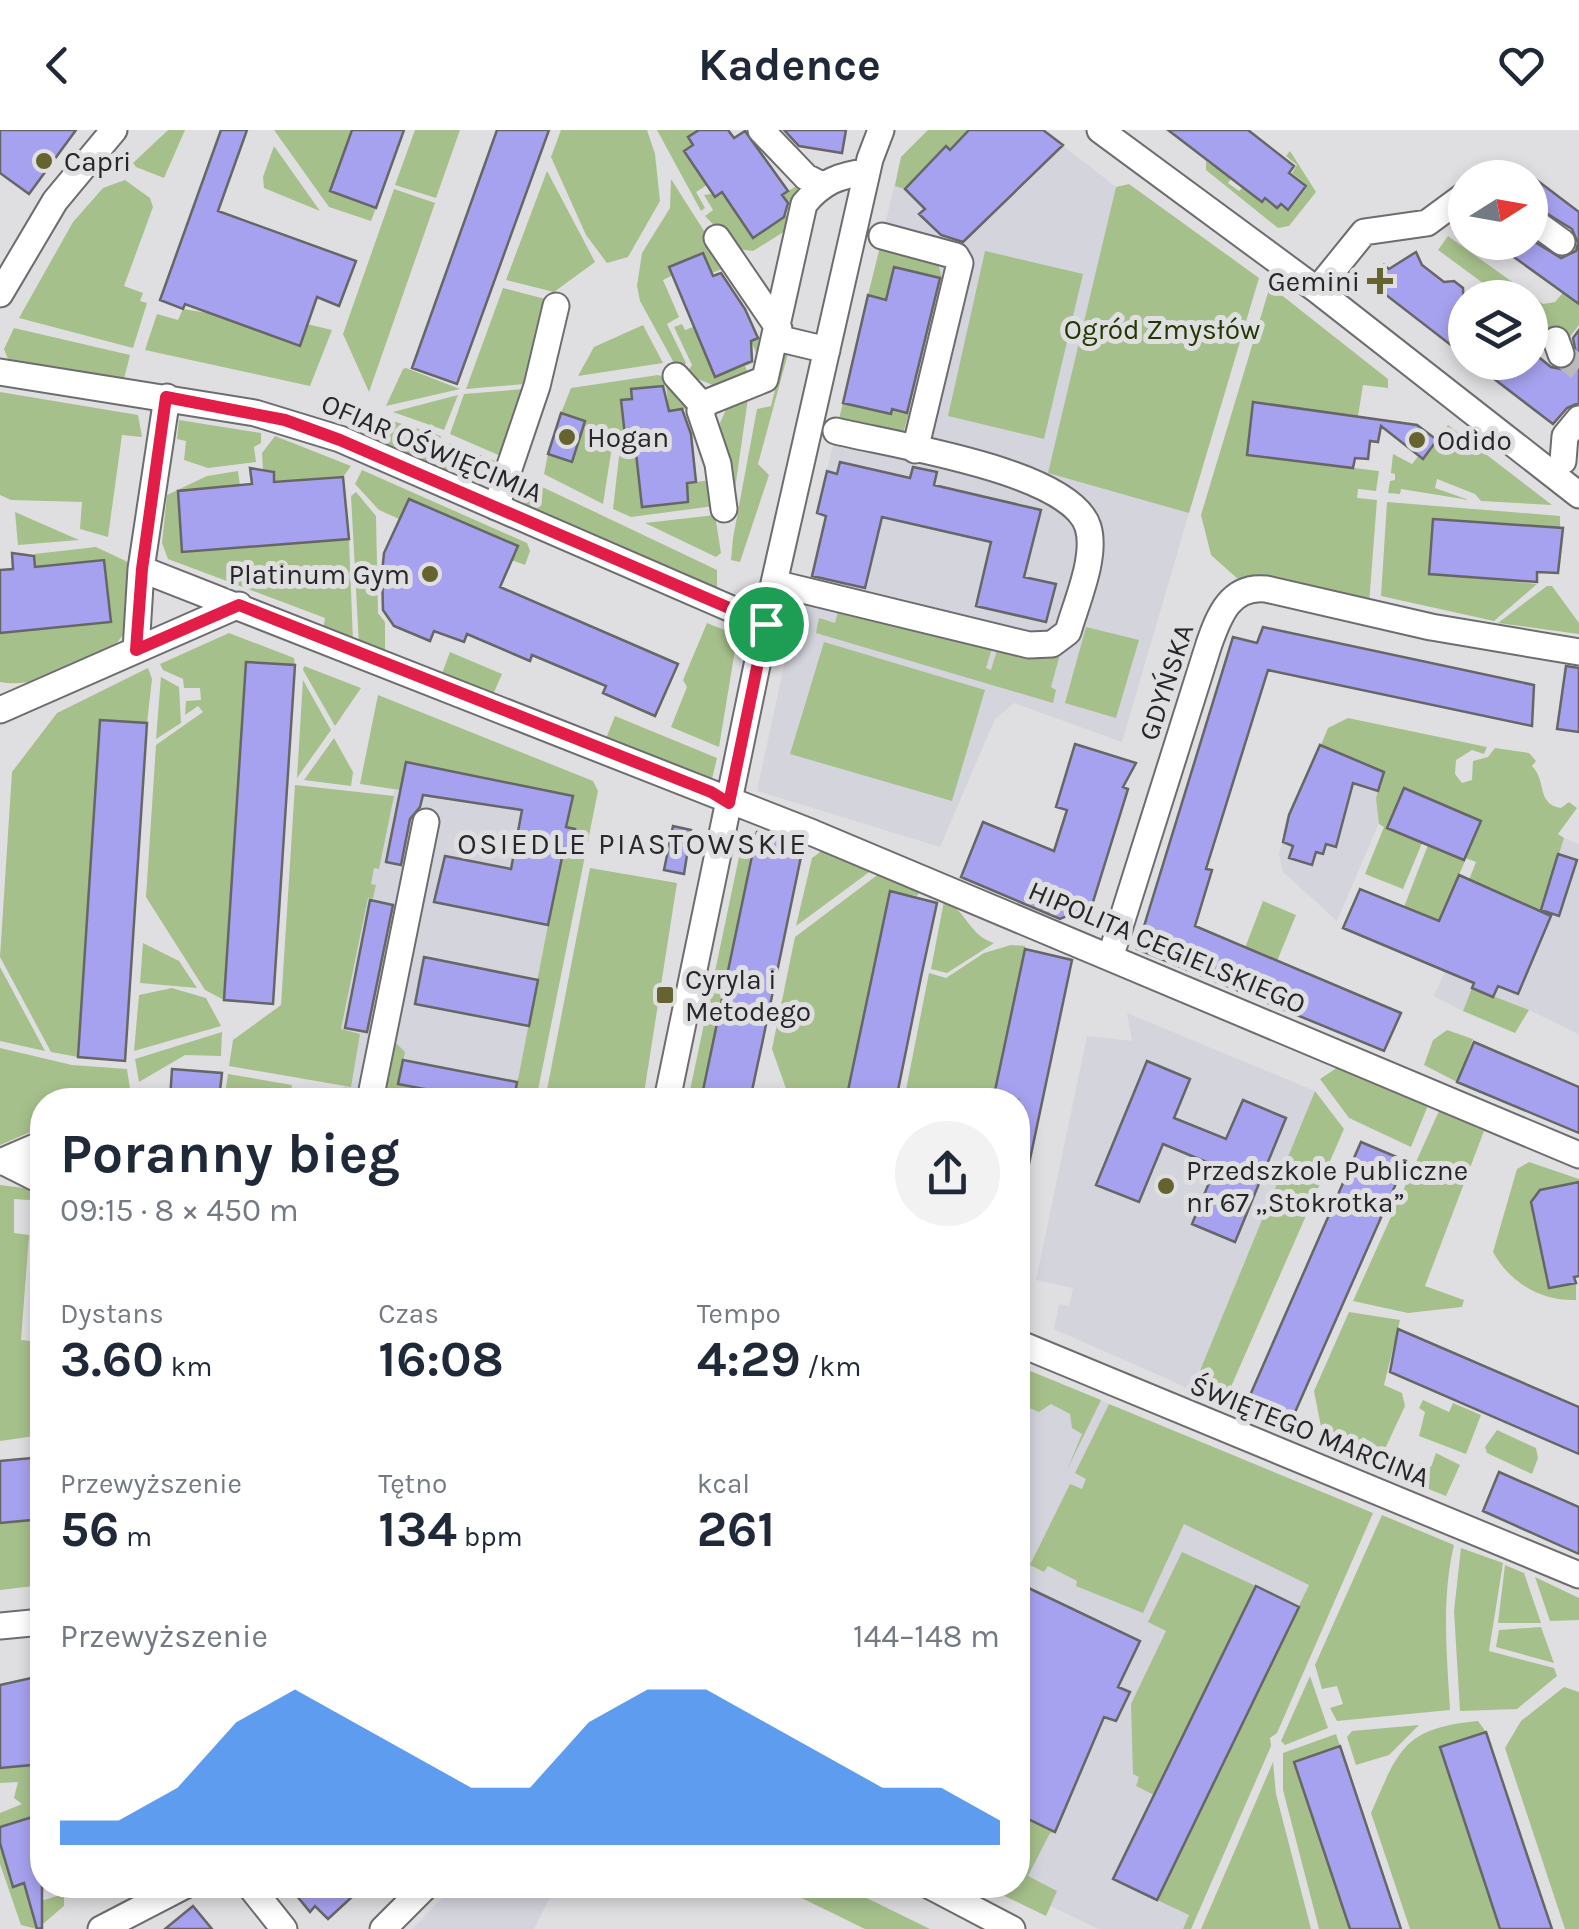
<!DOCTYPE html>
<html lang="pl">
<meta charset="utf-8">
<style>
body{margin:0;font-family:Karla,sans-serif;background:#f2f2f3;color:#1f2937;height:100vh;display:flex;flex-direction:column;font-size:38px;white-space:nowrap}
*{box-sizing:border-box;margin:0}
p{font-size:32px;color:#747a83}
.icon{flex:none;width:55px;height:55px;fill:none;stroke:currentColor;stroke-width:2;stroke-linecap:round;stroke-linejoin:round}
.map{position:relative;flex:1;overflow:hidden}
.side{position:absolute;left:30px;top:958px;width:1000px;height:810px;display:flex;flex-direction:column;background:#fff;border-radius:40px;box-shadow:0 5px 15px #0003}
.side>*{flex:none}
.needle{width:65px;rotate:79deg}
.buttons{position:absolute;left:1448px;top:30px;display:grid;gap:20px}
.buttons a{display:grid;place-items:center;width:100px;height:100px;border-radius:50%;background:#fff;box-shadow:0 5px 15px #0003;font-size:50px}
.pin{position:absolute;display:grid;place-items:center;width:85px;height:85px;color:#fff;margin:-42px;border:5px solid #fff;border-radius:50%;box-shadow:0 2px 10px #0007}
.round{display:grid;place-items:center;flex:none;width:105px;height:105px;border-radius:52px;background:#f2f2f3}
.overview{display:flex;align-items:center;justify-content:space-between;height:170px;padding:0 30px}
h1{font-size:55px;font-weight:700;line-height:75px}
.figures{display:grid;grid-template-columns:repeat(3,1fr);gap:15px;height:170px;padding:10px 30px}
.figures div{display:grid;align-content:center}
.figures b{font-size:50px;font-weight:700}
.figures small{font-size:28px;font-weight:400}
.figures p{font-size:28px}
.chart{height:280px;padding:20px 30px}
.chart p{display:flex;justify-content:space-between}
.chart svg{width:100%;height:180px;margin-top:10px;fill:#1a73e8;opacity:.7}
header{display:flex;justify-content:space-between;align-items:center;height:130px;padding:0 30px;background:#fff;font-size:45px;font-weight:700}
.map>svg:first-child{display:block}
.built{fill:#d4d4dd}
.green{fill:#a6c08b}
.building{fill:#a7a2ef;stroke:#666667;stroke-width:2.5}
.lines{fill:none;stroke-linecap:round;stroke-linejoin:round}
.minor-tunnel{stroke:#bababc;stroke-width:25;stroke-dasharray:25 12;stroke-linecap:butt}
.minor-casing{stroke:#6d6d6f;stroke-width:29}
.minor{stroke:#fff;stroke-width:25}
.route-casing{stroke:#fff;stroke-width:20}
.route{stroke:#e11d48;stroke-width:12}
.poi-dot{fill:#656330;stroke:#dfdfe1;stroke-width:4}
.labels{text-anchor:middle;dominant-baseline:central;stroke-width:10;stroke-linejoin:round;paint-order:stroke}
.poi-label{font-size:28px;fill:#272728;stroke:#dfdfe1;text-anchor:start}
.park-label{font-size:28px;fill:#233800;stroke:#dfdfe1}
.street-label{font-size:28px;fill:#272728;stroke:#dfdfe1}
.neighbourhood-label{font-size:30px;letter-spacing:2.5px;fill:#29292b;stroke:#dfdfe1}
</style>
<header><svg class="icon" aria-label="back" viewBox="0 0 24 24"><path d="M15 5l-7 7 7 7"/></svg>Kadence<svg class="icon" aria-label="heart" viewBox="0 0 24 24"><path d="M12 20l-8-8c-3-5 5-10 8-4 3-6 11-1 8 4z"/></svg></header>
<div class="map">
<svg width="1579" height="1799" viewBox="0 0 1579 1799">
<rect width="100%" height="100%" fill="#dfdfe1"/>
<path class="built" d="M928,0H1043L1116,57L1049,342L1189,383L1122,612L1014,573L995,589L940,717L757,661L797,475L807,467L826,386L817,383L901,27Z
M406,632L573,666L571,720L564,718L514,970H349L343,966L344,955L350,956L341,900L368,767L373,768L376,756L370,754L374,737L378,738L394,660H400Z
M1343,650L1378,661L1379,693L1337,791L1283,742L1279,724L1289,685Z
M1564,708L1579,714V909L1578,904L1529,880L1473,858L1463,881L1434,866L1445,842L1422,832L1459,745L1539,786Z
M1127,883L1315,961L1192,1260L1054,1199L1059,1174L1069,1176L1073,1158L1036,1150L1087,906L1132,911Z
M1018,1236L1373,1383L1277,1603L1270,1608L1271,1616L1191,1799H1098L1008,1755H1018Z
M455,1755H556L534,1799H412Z"/>
<path class="green" d="M168,0H185L164,48L136,37L133,33Z
M274,0H352L330,61L376,78L371,91L329,77Z
M415,0H460L436,68L395,55Z
M561,0H647L655,24L660,71L628,127L607,133L586,105L551,27Z
M657,0H699L693,15L684,21L707,55L696,62L705,78L701,81Z
M928,0H969L950,20L945,16L905,59L895,56L901,27Z
M274,16L320,81L264,58L263,47Z
M1290,21L1316,62L1289,96L1278,98L1206,40V31L1216,38L1219,35L1233,46L1228,53L1239,61L1242,58L1262,73L1265,70L1277,79L1280,76L1289,81L1308,56L1292,43L1297,35L1286,26Z
M547,41L595,132L554,162L506,150Z
M671,49L727,137L712,143L703,123L670,137L673,145L663,150L679,187L667,194L686,233L679,242L640,171L637,156L642,123L670,78Z
M125,50L150,68L153,77L124,156L143,163L140,171L147,173L133,218L19,188L73,92L103,58Z
M1129,54L1259,148L1189,383L1048,343L1116,57Z
M798,55L790,98L753,121L737,119L705,86L713,80L704,65L722,62L753,108L793,81L782,65Z
M394,59L435,73L369,262L343,204Z
M1448,106L1543,174L1555,172L1579,144V195L1565,213L1530,188V168L1502,167L1438,120Z
M881,113L937,129L942,149L894,138L886,170L868,165Z
M985,121L1083,144L1044,309L948,286Z
M1270,156L1388,249V258L1363,255L1358,286L1254,272L1247,325L1379,341L1376,361L1358,359L1357,368L1377,370L1369,474L1239,450L1211,425L1201,385Z
M503,158L549,170L525,254L466,259Z
M183,179L214,184L299,216L307,194L332,200L310,256L145,220L157,184L178,190Z
M682,194L685,200L693,197L715,247L759,229L751,211L768,204L759,239L756,232L745,236L749,246L715,256L686,244L692,235L674,197Z
M643,195L663,233L578,246L594,217Z
M14,198L130,225L124,249L8,229L4,219Z
M785,219L789,220L758,334L769,345L740,432L731,430L733,408L757,279L771,276Z
M403,239L406,238L460,259L386,276Z
M658,245L669,249L686,279L669,281L666,255L632,259V269L621,270L625,308L613,310L603,374L544,344L548,324L572,331L585,291L561,283L571,258Z
M524,259L503,327L450,304L464,264Z
M749,261L732,380L720,293L728,275Z
M0,262L138,285L142,307L122,305L108,407L80,399L82,372L11,370L0,365Z
M458,265L444,300L393,282Z
M843,273L890,284L892,279L909,283L903,303L838,293Z
M383,288L441,306L430,335L381,314L377,305Z
M179,290L261,303V313L254,317L256,332L208,338L184,330L186,311L177,309Z
M1448,295L1552,375L1481,371L1475,364L1437,349L1435,358L1469,370L1401,359L1400,364L1388,363L1390,351L1395,350V344L1391,343L1393,324L1412,334L1419,325L1424,328Z
M275,306L351,336L343,347L274,352L273,342L263,340L262,323Z
M450,313L500,333C482,361 466,350 439,339Z
M626,317L627,323H635L642,377L688,372L687,353L712,350L714,376L631,387L613,379L620,318Z
M362,340L527,413L530,421L525,435L501,426L515,422L518,416L409,369L399,389L379,380L355,354Z
M238,341L240,356L178,361L182,422L349,409L353,512L323,500L325,488L168,429L162,413L167,365L207,346Z
M515,344L717,440V460L518,373L513,364Z
M356,362L376,386L378,483L385,492V524L359,515L351,366Z
M1387,372L1560,386V398L1433,390L1430,444L1537,454L1494,491L1381,466Z
M15,382L79,410L18,415Z
M715,385L721,423L716,427L645,393Z
M96,417L132,434L123,505L116,514C82,531 38,560 0,552V503L111,492L108,464L103,463L104,431L35,437L34,424Z
M1547,456H1552L1579,493V504L1498,493Z
M839,478L992,518L986,538L991,540L998,517H1062L1051,557L1056,560L1053,573L816,503L819,488L835,493Z
M707,493L727,501L736,514L719,617L671,597L687,557L683,550Z
M1086,497L1139,510L1116,588L1065,573Z
M229,503L294,528L295,535L246,533L224,870L205,860L146,767L156,615L203,582L198,576L185,585L186,571L201,570L200,558H184L183,549L163,540L160,534Z
M824,512L985,560L952,671L790,624Z
M450,522L502,544L492,567L441,546Z
M304,536L361,558L335,596L303,540Z
M148,538L152,549L147,593L100,590L78,927L51,922L0,827L12,642L57,583Z
M161,547L179,557L181,593L156,609Z
M303,550L331,600L297,648Z
M378,565L593,651L598,661L536,970H514L563,718L571,719L575,700L566,697L573,666L406,632L400,660L360,654Z
M615,586L717,628L712,649L702,651L605,611Z
M1348,588L1487,617L1484,624L1472,620L1456,630L1455,644L1462,653L1472,650L1473,631L1488,627L1495,618L1529,623L1536,631L1532,636C1547,651 1536,674 1561,678L1569,672L1577,678L1558,704L1564,708L1540,786L1469,750L1476,732L1465,728L1481,691L1404,659L1388,698L1422,713L1403,759L1365,744L1384,697L1379,694L1376,668L1384,643L1321,615L1328,598Z
M334,608L353,642L351,656L304,650Z
M295,655L394,666L379,739L374,738L371,754L376,755L373,769L368,768L341,899L360,904L351,957L229,936L233,910L281,875Z
M757,702L701,970H688L743,708Z
M1428,715L1465,731L1439,791L1404,777Z
M823,720L872,740L796,796L812,728Z
M590,738L677,753L643,970H545Z
M880,743L920,761L917,766L890,761L846,970H790L772,919L795,807Z
M944,771C967,780 968,805 994,813L947,843L931,839Z
M1263,771L1296,785L1277,831L1245,818Z
M143,813L179,831L197,858L140,853Z
M1011,815L1025,816L993,970H904L929,843L946,848L984,823Z
M0,837L45,921L0,911Z
M172,858L206,868L221,896L134,921L139,865Z
M1472,858L1529,880L1515,903L1463,881Z
M1447,900L1473,909L1457,952L1424,935L1433,910Z
M222,902L221,926L185,925L139,952L135,929Z
M397,914L405,922L399,954L482,970H428L383,960L393,915Z
M0,918L72,935L127,939L130,959L105,970H42V997L0,1015Z
M1341,935L1429,973L1411,1017L1349,988L1320,949Z
M228,944L292,955L291,963L278,967L225,964Z
M1315,961L1344,999L1223,1275L1192,1260Z
M1439,981L1484,1001L1425,1156L1464,1170L1462,1177L1408,1183L1353,1171Z
M1529,1032L1579,1049V1054L1540,1060L1531,1072L1549,1158L1576,1153V1170C1541,1171 1510,1153 1493,1122L1517,1039Z
M0,1055L32,1059L42,1066V1071L14,1069V1103L29,1105L21,1210L42,1212V1305L0,1311Z
M1349,1182L1400,1190L1384,1255L1402,1263L1405,1276L1384,1321L1363,1307L1353,1329L1325,1317L1314,1261Z
M1018,1236L1101,1270L1067,1340L1082,1304L1072,1298L1070,1284L1051,1274L1039,1282L1027,1277L1018,1297Z
M1423,1270L1449,1282L1453,1273L1481,1285L1466,1324L1419,1306L1425,1282L1419,1278Z
M1109,1274L1373,1383L1277,1603L1270,1608L1271,1616L1191,1799H1183L1189,1785L1157,1770L1309,1455L1184,1394L1143,1483L1076,1456L1077,1451L1048,1436L1044,1442L1030,1435L1070,1354L1082,1359L1086,1349L1075,1343Z
M1497,1300L1536,1318L1538,1328L1532,1344L1487,1323L1485,1317Z
M1436,1323L1460,1335L1446,1366L1388,1343L1404,1329L1431,1337Z
M1382,1385L1454,1415C1441,1471 1447,1524 1450,1580L1337,1591L1330,1578L1343,1574L1337,1556L1322,1559L1315,1535Z
M42,1389V1455L0,1460V1393Z
M1461,1418L1503,1433L1489,1521L1554,1538L1557,1546L1517,1579L1460,1581L1454,1481Z
M1182,1422L1256,1456L1154,1665L1136,1656L1139,1647L1133,1644L1131,1574L1166,1501L1148,1492Z
M1505,1435L1524,1443L1541,1493H1498Z
M1535,1447L1579,1468V1490L1550,1491Z
M1541,1497L1554,1533L1496,1517L1499,1500Z
M1310,1546L1328,1598L1285,1615L1281,1611Z
M1564,1557L1579,1562V1799H1565L1505,1618L1521,1591Z
M1478,1591L1486,1602L1441,1617L1500,1799H1410L1371,1683C1399,1619 1404,1598 1478,1591Z
M1419,1595L1389,1625L1356,1635L1347,1607L1352,1601Z
M1336,1604L1340,1616L1294,1632L1350,1799H1319L1283,1660V1623Z
M1273,1632L1276,1664L1311,1799H1201Z
M42,1634V1684L0,1697V1683L22,1674L14,1668L18,1652L0,1653V1638Z
M1018,1684L1055,1702L1050,1703L1028,1746L1057,1761L1046,1786L982,1755H1018Z
M0,1713L13,1756L24,1753L30,1774L64,1764V1776L37,1799L21,1795L0,1734Z
M775,1755H840L930,1799H865Z"/>
<path class="building" d="M0,0H76L29,64L0,43Z
M221,0H247L218,81L356,131L339,176L317,167L300,216L185,174L183,179L160,170Z
M352,0H404L376,78L330,61Z
M497,0H549L457,254L412,238Z
M699,0H728L734,8L745,1L788,61L782,65L788,73L784,87L753,108L722,62L715,67L684,21L693,15L688,7Z
M784,0H846L842,23L799,16Z
M969,0H1043L1063,15L963,112L941,105L919,84L925,79L905,59L946,16L950,20Z
M1168,0H1248L1294,36L1289,43L1306,56L1288,80L1281,74L1277,78L1265,68L1262,72Z
M1530,45L1579,82V174L1493,112L1530,109L1561,128L1576,121L1578,113L1572,99L1530,73Z
M1416,122L1422,135L1444,152L1454,151L1463,158L1465,226L1368,151L1384,135L1389,139Z
M703,123L713,146L721,143L745,179L758,208L751,211L752,231L715,247L669,137Z
M894,137L940,148L907,283L892,279L891,284L843,273L868,165L886,170Z
M1579,200V273L1567,278L1553,294L1472,232H1530V220L1551,237L1566,240L1577,228L1573,208Z
M663,256L669,281L682,279L691,304L696,352L687,353L688,372L642,377L636,323L627,324L621,270L632,269L631,259Z
M1253,272L1417,295L1437,310L1423,329L1381,296L1378,312L1370,311L1368,329L1355,328L1353,338L1247,325Z
M561,283L585,291L572,332L548,324Z
M840,332L910,348L913,337L937,342L934,355L1041,380L1024,447L1056,454L1046,492L976,476L991,412L882,387L865,458L812,446L826,386L817,383L827,341L837,344Z
M250,338L274,342V352L343,347L349,409L182,422L178,361L252,354Z
M409,369L518,416L500,457L678,534L655,586L603,563L606,556L532,525L530,531L467,504L464,512L434,501L430,511L394,496L383,480L382,442L384,423Z
M1433,389L1563,398L1558,443L1537,442V452L1429,444Z
M12,423L34,426L35,437L104,430L111,492L0,503V440L13,439Z
M1263,497L1534,555L1532,596L1268,540L1206,739L1212,740L1195,796L1401,883L1384,921L1137,819L1233,507L1257,513Z
M246,532L295,535L273,874L224,870Z
M1566,536L1579,538V602L1557,599Z
M100,590L147,593L125,931L78,927Z
M1075,614L1136,633L1123,657L1128,659L1092,775L1060,789L961,747L983,692L1054,721L1067,680L1056,677Z
M1320,615L1384,642L1378,661L1353,653L1336,717L1326,714L1323,724L1316,722L1312,735L1289,728L1293,716L1283,712L1289,685Z
M406,632L573,666L566,697L575,699L571,720L564,718L548,795L434,772L445,726L511,739L522,680L423,665L420,677L410,689L401,735L386,732Z
M1404,658L1481,691L1464,730L1387,698Z
M673,696L691,700L684,744L664,740Z
M757,702L803,717L762,914L750,970H701Z
M1558,724L1577,730L1559,786L1541,780Z
M1459,745L1551,786L1518,864L1498,856L1493,867L1472,858L1474,853L1343,798L1360,759L1439,791Z
M890,761L937,773L921,847L896,970H846Z
M370,770L393,775L367,902L345,898Z
M1025,819L1072,830L1026,1048L1018,1047V970H993Z
M424,827L538,850L529,896L415,874Z
M1474,912L1579,957V1003L1457,952Z
M403,930L517,952L514,970H482L398,954Z
M1147,931L1190,949L1174,988L1226,1009L1243,970L1286,988L1235,1112L1192,1094L1216,1036L1163,1014L1139,1072L1096,1055Z
M172,939L222,943L219,970H170Z
M1361,1012L1406,1031L1288,1298L1244,1279Z
M1579,1052V1146L1574,1147L1576,1153L1549,1158L1531,1072L1540,1060Z
M1398,1199L1579,1277V1324L1390,1242Z
M42,1327V1389L0,1393V1331Z
M1499,1342L1579,1377V1424L1483,1381Z
M1018,1453L1140,1511L1118,1557L1130,1562L1116,1591L1104,1587L1055,1702L1018,1684Z
M1256,1456L1299,1477L1157,1770L1113,1749Z
M40,1546L42,1634L0,1638V1555Z
M1486,1602L1523,1713L1552,1799H1500L1440,1617Z
M1340,1616L1401,1799H1350L1294,1632Z
M42,1684V1798L37,1799L24,1753L13,1757L0,1713V1697Z
M288,1755H365L328,1789L315,1776L310,1782Z
M193,1776L212,1799H165Z"/>
<g class="lines">
<path class="minor-tunnel" d="M1561,224L1579,238"/>
<defs>
<path id="minor" d="M761,0L806,47L820,54
M1100,0L1317,160L1579,365
M1530,89L1562,112
M882,106L956,126L960,133L915,320
M717,108L779,199
M1317,160L1364,102L1427,93L1465,65
M0,164L55,71L114,0
M777,208L827,220
M1556,210L1561,224
M0,242L255,283L340,309L766,494
M676,246L703,276
M167,267L141,439L813,703L1579,1025
M1563,331L1565,306L1579,289
M496,377L537,256L556,176
M724,379L718,334L700,281L708,272L765,249L804,74C822,52 839,45 867,42
M774,453L1029,515L1052,514L1068,502C1076,473 1097,427 1088,397C1071,341 893,315 836,301
M136,520L141,439
M0,580L239,475
M1111,825L1209,514C1219,486 1230,455 1266,459L1431,497L1579,522
M370,970L426,692
M667,970L774,453L870,29L881,0
M2,1031L42,1051
M0,1032L42,1014
M1018,1213L1579,1445
M0,1496L42,1492
M249,1755L284,1799
M928,1755L1012,1799
M101,1799L186,1755
M383,1799L427,1755"/>
</defs>
<use href="#minor" class="minor-casing"/>
<use href="#minor" class="minor"/>
</g>
<g class="lines">
<defs>
<path id="route" d="M166,267L285,290L340,310L766,494L729,673L711,662L239,475L136,520L142,439Z"/>
</defs>
<use href="#route" class="route-casing"/>
<use href="#route" class="route"/>
</g>
<g class="poi-dot">
<circle cx="44" cy="31" r="10"/>
<path d="M1375 136h10v10h10v10h-10v10h-10v-10h-10v-10h10z"/>
<circle cx="567" cy="307" r="10"/>
<circle cx="1417" cy="310" r="10"/>
<circle cx="430" cy="444" r="10"/>
<rect x="655" y="855" width="20" height="20" rx="5"/>
<circle cx="1166" cy="1056" r="10"/>
</g>
<g class="labels">
<g class="poi-label">
<text x="64" y="31">Capri</text>
<text x="1360" y="151" text-anchor="end">Gemini</text>
<text x="587" y="307">Hogan</text>
<text x="1437" y="310">Odido</text>
<text x="410" y="444" text-anchor="end">Platinum Gym</text>
<text x="685" y="849">Cyryla i<tspan x="685" dy="32">Metodego</tspan></text>
<text x="1186" y="1040">Przedszkole Publiczne<tspan x="1186" dy="32">nr 67 „Stokrotka”</tspan></text>
</g>
<g class="park-label">
<text x="1162" y="199">Ogród Zmysłów</text>
</g>
<g class="street-label">
<text transform="translate(432 318) rotate(23)">OFIAR OŚWIĘCIMIA</text>
<text transform="translate(1166 552) rotate(-72)">GDYŃSKA</text>
<text transform="translate(1167 817) rotate(23)">HIPOLITA CEGIELSKIEGO</text>
<text transform="translate(1310 1301) rotate(22)">ŚWIĘTEGO MARCINA</text>
</g>
<g class="neighbourhood-label">
<text x="633" y="714">OSIEDLE PIASTOWSKIE</text>
</g>
</g>
</svg>
<div class="buttons">
<a><svg class="needle" viewBox="-14 -14 28 28"><path d="M0-13l5 13h-10z" fill="#e53935"/><path d="M0 13l5-13h-10z" fill="#747a83"/></svg></a>
<a><svg class="icon" aria-label="layers" viewBox="0 0 24 24"><path d="M12 4l9 5-9 5-9-5zM3 14l9 5 9-5"/></svg></a>
</div>
<div class="pin" style="left:766px;top:494px;background:#1e9e55"><svg class="icon" aria-label="arrive" viewBox="0 0 24 24"><path d="M6 21V4h12l-3 4 3 4H6"/></svg></div>
<section class="side">
<div class="overview"><div><h1>Poranny bieg</h1><p>09:15 · 8 × 450 m</p></div><a class="round"><svg class="icon" aria-label="share" viewBox="0 0 24 24"><path d="M12 15V3M7 8l5-5 5 5M5 13v7h14v-7"/></svg></a></div>
<div class="figures">
<div><p>Dystans</p><b>3.60<small> km</small></b></div>
<div><p>Czas</p><b>16:08</b></div>
<div><p>Tempo</p><b>4:29<small> /km</small></b></div>
</div>
<div class="figures">
<div><p>Przewyższenie</p><b>56<small> m</small></b></div>
<div><p>Tętno</p><b>134<small> bpm</small></b></div>
<div><p>kcal</p><b>261</b></div>
</div>
<div class="chart"><p><span>Przewyższenie</span>144–148 m</p>
<svg viewBox="0 0 160 44" preserveAspectRatio="none"><path d="M0 44V38L10 38L20 30L30 14L40 6L50 14L60 22L70 30L80 30L90 14L100 6L110 6L120 14L130 22L140 30L150 30L160 38V44z"/></svg>
</div>
</section>
</div>
